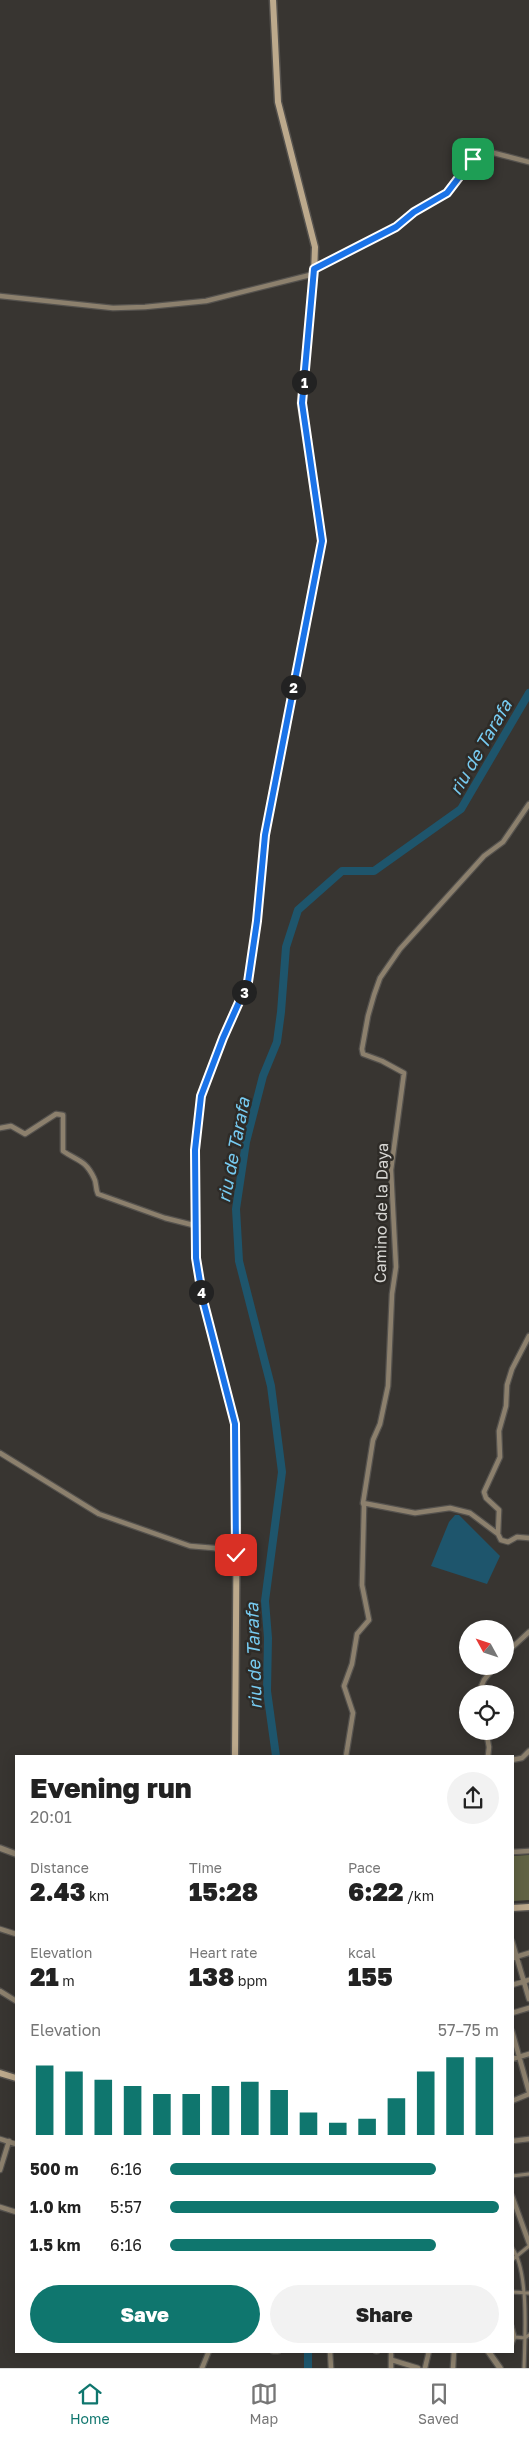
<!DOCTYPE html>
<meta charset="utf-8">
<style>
body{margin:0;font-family:"Golos Text",sans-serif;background:#f2f2f2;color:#222;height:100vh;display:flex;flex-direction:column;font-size:19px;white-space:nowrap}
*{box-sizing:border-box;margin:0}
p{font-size:16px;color:#767676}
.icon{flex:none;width:28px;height:28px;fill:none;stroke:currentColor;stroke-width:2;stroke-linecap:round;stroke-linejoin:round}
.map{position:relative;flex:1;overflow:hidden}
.panel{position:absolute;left:15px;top:1755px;width:499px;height:598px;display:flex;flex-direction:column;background:#fff;border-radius:0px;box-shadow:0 2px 12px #0003}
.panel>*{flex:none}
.needle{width:32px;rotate:310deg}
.tools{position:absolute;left:459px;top:1620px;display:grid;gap:10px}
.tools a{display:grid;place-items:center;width:55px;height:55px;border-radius:50%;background:#fff;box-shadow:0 2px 12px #0003;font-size:25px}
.pin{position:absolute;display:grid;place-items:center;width:42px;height:42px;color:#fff;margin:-21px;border-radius:10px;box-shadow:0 2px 8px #0006}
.km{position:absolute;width:25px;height:25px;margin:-12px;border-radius:50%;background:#222;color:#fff;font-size:14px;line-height:25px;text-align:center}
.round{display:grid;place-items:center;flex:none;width:52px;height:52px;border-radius:26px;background:#f2f2f2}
.overview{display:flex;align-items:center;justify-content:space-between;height:85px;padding:0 15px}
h1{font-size:28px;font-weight:800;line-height:38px}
.figures{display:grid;grid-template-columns:repeat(3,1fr);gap:8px;height:85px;padding:5px 15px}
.figures div{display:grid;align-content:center}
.figures b{font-size:25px;font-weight:800}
.figures small{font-size:14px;font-weight:400}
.figures p{font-size:14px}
.chart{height:140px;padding:10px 15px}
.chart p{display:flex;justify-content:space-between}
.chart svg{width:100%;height:90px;margin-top:5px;stroke:#0f766e;stroke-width:6}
.cta{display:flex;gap:10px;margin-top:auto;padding:10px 15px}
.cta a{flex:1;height:58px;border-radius:30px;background:#0f766e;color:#fff;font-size:20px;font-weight:800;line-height:58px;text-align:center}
.cta a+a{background:#f2f2f2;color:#222}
ul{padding:0 15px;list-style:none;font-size:16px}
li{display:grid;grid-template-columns:80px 60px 1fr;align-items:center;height:38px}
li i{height:12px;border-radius:6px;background:#0f766e}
.menu{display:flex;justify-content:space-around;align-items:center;height:70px;border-top:1px solid #e0e0e0;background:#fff;font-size:14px;color:#767676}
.menu a{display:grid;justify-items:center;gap:2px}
.menu .current{color:#0f766e}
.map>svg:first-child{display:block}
.green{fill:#616344}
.water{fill:#1e556c}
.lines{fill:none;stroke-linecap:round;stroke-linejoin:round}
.river{stroke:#1e556c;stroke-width:8}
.pedestrian-casing{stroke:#55524e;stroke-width:5.5}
.minor-casing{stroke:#55524e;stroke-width:7}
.tertiary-casing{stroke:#55524e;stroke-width:8}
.secondary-casing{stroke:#55524e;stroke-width:9}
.pedestrian{stroke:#8c806d;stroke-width:3}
.minor{stroke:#8c806d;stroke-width:4.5}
.tertiary{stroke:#8c806d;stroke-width:5.5}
.secondary{stroke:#bca98c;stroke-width:6}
.route-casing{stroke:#fff;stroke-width:10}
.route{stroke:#1a73e8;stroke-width:6}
.labels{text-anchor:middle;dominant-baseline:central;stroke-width:5;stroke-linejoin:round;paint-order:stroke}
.street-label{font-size:16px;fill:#d7d6d3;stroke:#2e2b27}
.water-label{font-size:18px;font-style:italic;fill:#77cbf1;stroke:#2e2b27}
</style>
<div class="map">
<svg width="529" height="2368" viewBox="0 0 529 2368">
<rect width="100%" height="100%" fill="#383531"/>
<path class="green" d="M529,1855V1900L513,1901V1856Z"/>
<path class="water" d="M455,1515H459L500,1556L487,1584L431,1566L449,1522Z"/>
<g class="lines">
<path class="river" d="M276,1756L267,1691L268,1638L265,1601L282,1472L271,1386L239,1261L236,1209L246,1142L263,1076L277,1042L281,1012L286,947L298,910L342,871H374L461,809L529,693
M308,2351V2368"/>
<defs>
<path id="pedestrian" d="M512,2176L529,2174
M512,2248C529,2270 525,2338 524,2368
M512,2260L529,2246
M512,2292L529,2293
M512,2326L515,2337
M512,2344L515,2337L525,2338L529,2335"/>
<path id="minor" d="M314,269L396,227L414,212L447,193L466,165L480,154L490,152L529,162
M0,296L113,308L145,307L206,301L314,274
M0,1128L11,1126L25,1134L56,1114L63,1115V1151C77,1161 85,1159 94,1178C97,1183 95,1188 98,1194L165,1218L197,1226
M529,1336L512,1369L507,1385L506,1406L499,1431L500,1457L484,1492L486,1498L499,1510L498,1534L501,1540L508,1542L517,1537L529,1538
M0,1453L99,1514L190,1546L214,1548L236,1555
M363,1503L415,1513L450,1508L470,1513L498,1534
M505,1654L529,1632
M478,1694L484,1680L495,1666
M486,1731L489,1747L488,1756
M346,1756L353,1713L344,1686L352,1664L357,1634L369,1620L362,1585L364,1506L363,1503L373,1440L380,1424L388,1386L392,1294L396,1267L391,1170L404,1073L382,1061L363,1054L362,1049L368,1016L374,995L380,978L400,949L484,856L503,842L529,804
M512,1760L522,1758L529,1751
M512,1852L529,1851
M0,1929L16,1934
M512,1941L529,1999
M512,1958L529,1953
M512,1985L529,1980
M0,1991L16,2001
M512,2013L529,2008
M512,2031L529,2092
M512,2059L529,2054
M512,2101L529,2094
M0,2139L16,2144
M512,2141L529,2139
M0,2170L9,2141
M512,2196L529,2243
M0,2207L16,2212
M273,2351H278
M330,2351L331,2368
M376,2351H377
M391,2354V2368
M392,2360L418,2368
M202,2368L209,2351
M425,2368L429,2351
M453,2368L454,2351"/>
<path id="tertiary" d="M0,1848L16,1854
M488,2351L500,2368"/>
<path id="secondary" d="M235,1756L237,1489L235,1424L203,1301L196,1258L195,1150L201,1096L223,1038L248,982L257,921L265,835L322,541L301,403L314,274L315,247L278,102L273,0
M512,1908L529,1907
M0,2073L16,2078"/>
</defs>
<use href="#pedestrian" class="pedestrian-casing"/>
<use href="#minor" class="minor-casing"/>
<use href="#tertiary" class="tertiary-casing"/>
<use href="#secondary" class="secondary-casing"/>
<use href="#pedestrian" class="pedestrian"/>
<use href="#minor" class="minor"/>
<use href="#tertiary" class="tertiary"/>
<use href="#secondary" class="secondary"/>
</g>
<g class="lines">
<defs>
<path id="route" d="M236,1555L235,1424L203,1300L196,1258L195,1150L201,1096L223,1038L248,982L257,921L265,835L322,541L302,403L314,269L396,227L414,212L447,193L473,159"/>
</defs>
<use href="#route" class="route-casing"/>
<use href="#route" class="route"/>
</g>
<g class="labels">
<g class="street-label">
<text transform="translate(381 1213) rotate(-89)">Camino de la Daya</text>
</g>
<g class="water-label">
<text transform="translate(480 747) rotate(-60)">riu de Tarafa</text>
<text transform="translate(233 1150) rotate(-79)">riu de Tarafa</text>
<text transform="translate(253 1656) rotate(-92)">riu de Tarafa</text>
</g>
</g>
</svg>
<div class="tools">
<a><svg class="needle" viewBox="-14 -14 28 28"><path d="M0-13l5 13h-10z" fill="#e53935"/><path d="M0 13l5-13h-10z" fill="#767676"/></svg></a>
<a><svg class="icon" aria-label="locate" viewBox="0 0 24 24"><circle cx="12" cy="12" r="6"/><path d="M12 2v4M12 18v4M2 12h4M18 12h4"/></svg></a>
</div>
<div class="pin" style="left:473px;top:159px;background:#1e9e55"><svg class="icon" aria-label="arrive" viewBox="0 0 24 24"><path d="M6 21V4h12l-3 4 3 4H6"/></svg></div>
<div class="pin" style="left:236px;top:1555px;background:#d93025"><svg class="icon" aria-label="check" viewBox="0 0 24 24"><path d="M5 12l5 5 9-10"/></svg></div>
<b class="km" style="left:304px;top:382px">1</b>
<b class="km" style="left:293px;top:687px">2</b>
<b class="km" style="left:244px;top:992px">3</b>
<b class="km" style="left:201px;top:1292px">4</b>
<section class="panel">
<div class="overview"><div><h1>Evening run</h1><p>20:01</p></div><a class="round"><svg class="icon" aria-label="share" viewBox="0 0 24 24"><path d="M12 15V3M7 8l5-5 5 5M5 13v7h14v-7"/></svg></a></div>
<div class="figures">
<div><p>Distance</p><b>2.43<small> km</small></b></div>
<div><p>Time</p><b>15:28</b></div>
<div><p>Pace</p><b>6:22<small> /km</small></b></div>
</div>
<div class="figures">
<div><p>Elevation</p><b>21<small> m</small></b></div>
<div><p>Heart rate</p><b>138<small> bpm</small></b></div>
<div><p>kcal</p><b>155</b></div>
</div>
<div class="chart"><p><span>Elevation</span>57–75 m</p>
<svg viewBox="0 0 160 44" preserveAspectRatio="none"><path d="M5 44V10M15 44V13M25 44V17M35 44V20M45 44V24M55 44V24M65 44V20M75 44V18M85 44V22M95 44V33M105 44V38M115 44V36M125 44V26M135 44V13M145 44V6M155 44V6"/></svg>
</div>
<ul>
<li><b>500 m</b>6:16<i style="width:81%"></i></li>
<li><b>1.0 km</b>5:57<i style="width:100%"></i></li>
<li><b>1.5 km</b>6:16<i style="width:81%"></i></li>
</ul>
<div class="cta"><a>Save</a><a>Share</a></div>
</section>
</div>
<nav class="menu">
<a class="current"><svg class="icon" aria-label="home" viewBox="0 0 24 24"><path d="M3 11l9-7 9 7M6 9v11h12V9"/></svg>Home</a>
<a><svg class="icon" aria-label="map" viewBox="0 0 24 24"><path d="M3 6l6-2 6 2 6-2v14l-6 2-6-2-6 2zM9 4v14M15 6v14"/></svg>Map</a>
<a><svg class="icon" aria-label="saved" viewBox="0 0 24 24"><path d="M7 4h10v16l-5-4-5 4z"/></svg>Saved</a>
</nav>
